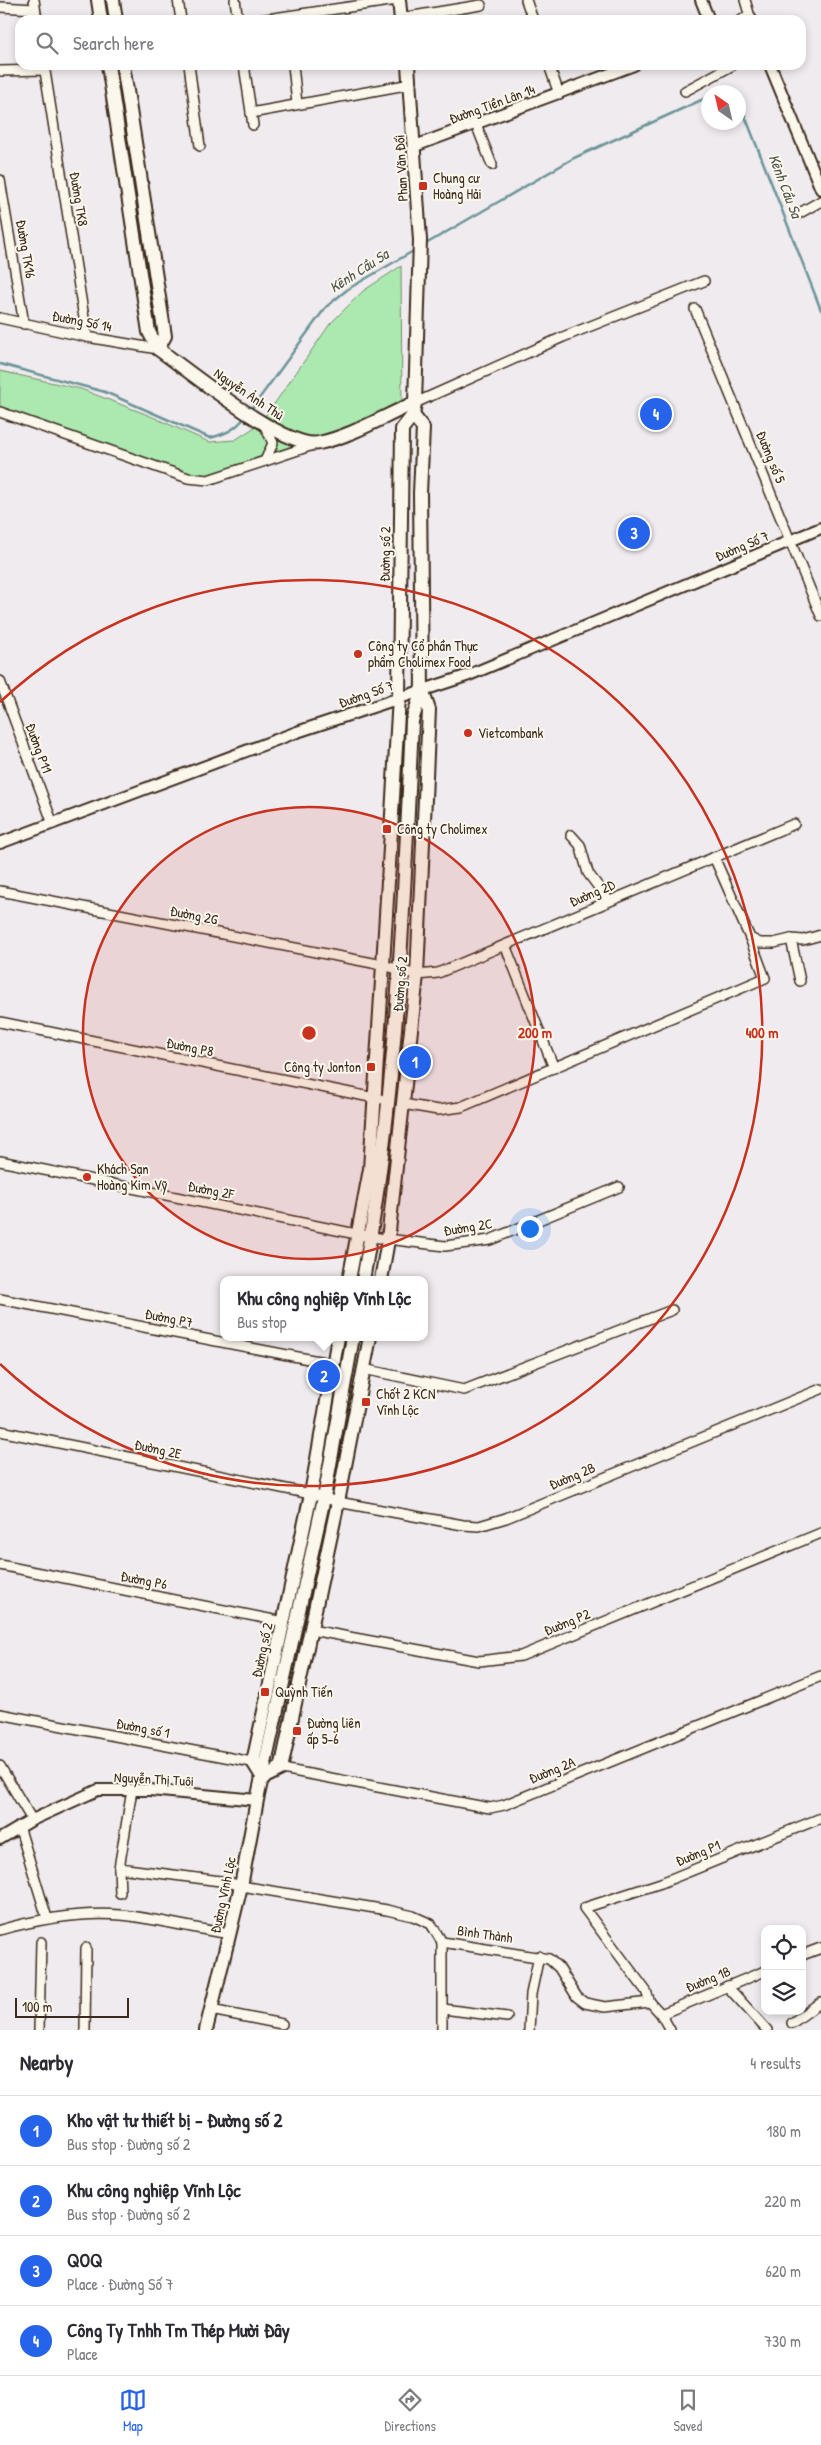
<!DOCTYPE html>
<html lang="en">
<head>
<meta charset="utf-8">
<style>
  :root { --surface:#fff; --page:#f7f7f7; --text:#2b2b33; --muted:#7c7c81; --line:#e1e1e2; --accent:#2563eb }
  body { margin:0; font-family:"Patrick Hand",sans-serif; background:var(--page); color:var(--text) }
  .controls { position:absolute; right:15px; bottom:15px; display:grid; overflow:hidden; border-radius:10px; box-shadow:0 2px 8px #0003 }
  .controls button { width:45px; height:45px; display:grid; place-items:center; padding:0; border:0; border-bottom:1px solid var(--line); background:var(--surface); color:var(--text); font:25px sans-serif }
  .compass { position:absolute; left:701px; top:85px; width:45px; height:45px; border-radius:50%; background:var(--surface); box-shadow:0 2px 8px #0003; rotate:326deg }
  .scale { position:absolute; left:15px; bottom:12px; width:114px; box-sizing:border-box; padding-left:5px; border:2px solid #3b2a1e; border-top:0; font-size:14px; line-height:18px; white-space:nowrap; color:#3b2a1e; -webkit-text-stroke:4px #fbf7ec; paint-order:stroke }
  .you { position:absolute; left:529px; top:1228px; width:18px; height:18px; margin:-12px; border:4px solid #fff; border-radius:50%; background:#1a73e8; box-shadow:0 0 0 8px #1a73e833 }
  .badge { display:grid; place-items:center; width:32px; height:32px; border-radius:50%; background:var(--accent); color:#fff; font-size:16px; font-weight:700 }
  .pin { position:absolute; translate:-50% -50%; border:2px solid #fff; box-shadow:0 1px 5px #0006 }
  .popup { position:absolute; left:220px; top:1276px; width:208px; height:65px; box-sizing:border-box; display:grid; place-content:center; border-radius:10px; background:var(--surface); filter:drop-shadow(0 1px 4px #0005); font-size:16px; white-space:nowrap; color:var(--muted) }
  .popup b { font-size:19px; color:var(--text) }
  .popup::after { content:''; position:absolute; left:50%; top:100%; margin-left:-10px; border:10px solid transparent; border-top-color:var(--surface) }
  .list { margin:0; padding:0; list-style:none }
  h2 { display:flex; justify-content:space-between; align-items:center; height:65px; margin:0; padding:0 20px; font-size:21px }
  h2 small { font-size:16px; font-weight:400; color:var(--muted) }
  .list li { display:grid; grid-template-columns:32px 1fr auto; gap:15px; align-items:center; box-sizing:border-box; height:70px; padding:0 20px; border-top:1px solid var(--line) }
  .list b { display:block; font-size:19px; white-space:nowrap }
  .list p { margin:0; font-size:16px; white-space:nowrap; color:var(--muted) }
  .list em { font-size:16px; font-style:normal; color:var(--muted) }
  .icon { flex:none; width:28px; height:28px; fill:none; stroke:currentColor; stroke-width:2; stroke-linecap:round; stroke-linejoin:round }
  .map { position:relative; flex:none; width:821px; height:2030px; overflow:hidden }
  .search { position:absolute; background:var(--surface); box-shadow:0 2px 8px #0003; left:15px; right:15px; top:15px; height:55px; display:flex; align-items:center; gap:12px; box-sizing:border-box; padding:0 18px; border-radius:15px; color:var(--muted); font-size:19px }
  .sheet { height:345px; background:var(--surface) }
  nav { display:flex; justify-content:space-around; align-items:center; box-sizing:border-box; height:70px; border-top:1px solid var(--line); background:var(--surface); font-size:14px; color:var(--muted) }
  nav a { display:grid; justify-items:center; gap:2px }
  nav .on { color:var(--accent) }
  .map>svg:first-child { display:block }
  .green { fill:#abe9b0; stroke:#738a67 }
  .lines { fill:none; stroke-linecap:round; stroke-linejoin:round }
  .stream { stroke:#6c9599; stroke-width:2.5 }
  .minor-casing { stroke:#3b2a1e; stroke-width:12 }
  .tertiary-casing { stroke:#3b2a1e; stroke-width:14 }
  .secondary-casing { stroke:#3b2a1e; stroke-width:16 }
  .minor { stroke:#fbf7ec; stroke-width:9 }
  .tertiary { stroke:#fbf7ec; stroke-width:10 }
  .secondary { stroke:#fbf7ec; stroke-width:12 }
  .ring { fill:none; stroke:#c8321e; stroke-width:2.5 }
  .poi-dot { fill:#c8321e; stroke:#fbf7ec; stroke-width:2 }
  .labels { text-anchor:middle; stroke-width:4; stroke-linejoin:round; paint-order:stroke }
  .street-label { font-size:14px; fill:#3b2a1e; stroke:#fbf7ec }
  .poi-label { font-size:14px; fill:#3b2a1e; stroke:#fbf7ec; text-anchor:start }
  .water-label { font-size:15px; font-style:italic; fill:#505651; stroke:#fbf7ec }
  .centre { fill:#c8321e; stroke:#fbf7ec; stroke-width:2.5 }
  .ring-label { font-size:15px; text-anchor:middle; font-weight:bold; fill:#c8321e; stroke:#fbf7ec; stroke-width:4; stroke-linejoin:round; paint-order:stroke }
</style>
</head>
<body>
<div class="map">
<svg width="821" height="2030" viewBox="0 0 821 2030">
  <rect width="100%" height="100%" fill="#f0ebef"/>
  <filter id="ink" filterUnits="userSpaceOnUse"><feTurbulence type="fractalNoise" baseFrequency=".02" numOctaves="2"/><feDisplacementMap in="SourceGraphic" scale="10" xChannelSelector="R" yChannelSelector="G"/><feConvolveMatrix kernelMatrix="1 2 1 2 8 2 1 2 1" color-interpolation-filters="sRGB"/></filter>
  <g filter="url(#ink)">
    <path class="green" d="M401,266L402,407L214,476L192,474L0,407V371L81,389L148,415L209,442L235,440L252,429L270,410L330,324L363,291Z"/>
    <g class="lines">
      <g class="stream">
        <path d="M719,92L731,90L733,92"/>
        <path d="M738,98L821,310"/>
        <path d="M424,245L574,158L708,97"/>
        <path d="M0,364L105,392L210,438C225,434 235,430 245,417"/>
        <path d="M250,411L326,307L348,289L415,250"/>
      </g>
      <defs>
        <g id="minor">
          <path d="M34,0L37,20"/>
          <path d="M178,0L181,20"/>
          <path d="M235,0L238,20"/>
          <path d="M526,0L533,20"/>
          <path d="M745,0L750,17"/>
          <path d="M0,7L35,9"/>
          <path d="M401,18L481,5"/>
          <path d="M260,20L397,0"/>
          <path d="M44,65L87,337"/>
          <path d="M189,65L200,146"/>
          <path d="M244,65L253,125"/>
          <path d="M293,65L297,104"/>
          <path d="M549,65L559,94"/>
          <path d="M0,71L45,70"/>
          <path d="M685,91L733,65"/>
          <path d="M251,113L411,84"/>
          <path d="M476,124L492,165"/>
          <path d="M0,180L24,324"/>
          <path d="M798,214L821,201"/>
          <path d="M695,309L821,616"/>
          <path d="M0,318L87,337L158,349"/>
          <path d="M415,403L563,337L704,281"/>
          <path d="M0,412L188,478L208,480L313,445"/>
          <path d="M264,424L273,443L265,461"/>
          <path d="M0,681L53,824"/>
          <path d="M571,835L580,845L588,873L609,901"/>
          <path d="M714,857L750,938L760,943H774L791,939L803,940L821,935"/>
          <path d="M0,891L383,965L417,975L438,973L794,824"/>
          <path d="M791,939L800,981"/>
          <path d="M505,945L554,1068"/>
          <path d="M0,1022L380,1099"/>
          <path d="M403,1104L438,1110L461,1107L765,978L750,938"/>
          <path d="M0,1161L371,1237L445,1246L490,1240L619,1187"/>
          <path d="M0,1299L334,1364"/>
          <path d="M363,1369L464,1390L672,1310"/>
          <path d="M0,1431L311,1494L338,1502L463,1525L479,1526L506,1518L821,1389"/>
          <path d="M0,1565L284,1622"/>
          <path d="M311,1630L479,1661L521,1656L821,1533"/>
          <path d="M0,1714L257,1763"/>
          <path d="M0,1766L32,1820"/>
          <path d="M277,1768L490,1808L504,1805L821,1676"/>
          <path d="M132,1790L119,1868L228,1882L241,1886L387,1910L413,1916L431,1924L442,1942L549,1959L559,1968L577,1997L585,2003L605,2007L650,2002L661,2014L670,2030"/>
          <path d="M19,1826L47,1918"/>
          <path d="M119,1868L120,1893"/>
          <path d="M0,1930C39,1919 80,1912 121,1915C154,1918 195,1929 230,1934"/>
          <path d="M442,1942V2030"/>
          <path d="M802,1955L821,1948"/>
          <path d="M727,1986L767,2030"/>
          <path d="M650,2002L646,1991L584,1908L661,1883L821,1818"/>
          <path d="M443,2009L507,2017"/>
          <path d="M211,2010L282,2024"/>
          <path d="M661,2014L765,1971"/>
          <path d="M792,2023L821,2002"/>
          <path d="M39,2030L41,1942"/>
          <path d="M85,2030L86,1948"/>
          <path d="M529,2030L531,1994L539,1956"/>
        </g>
        <g id="tertiary">
          <path d="M701,0L709,20"/>
          <path d="M742,20L750,17L751,20"/>
          <path d="M770,65L821,189"/>
          <path d="M415,146L634,65"/>
          <path d="M0,843L297,732L469,675L821,528"/>
          <path d="M0,1839L32,1820L98,1790H150L257,1800"/>
        </g>
        <g id="secondary">
          <path d="M98,0L101,20"/>
          <path d="M113,0L116,20"/>
          <path d="M399,0L401,20"/>
          <path d="M108,65L149,332L158,349C188,370 285,450 319,443C352,436 384,416 415,403"/>
          <path d="M123,65L165,336L158,349"/>
          <path d="M349,1280L370,1169L383,965L399,697L402,429L413,415L415,403L420,240L408,65"/>
          <path d="M363,1280C397,1095 404,907 412,721L422,690"/>
          <path d="M381,1280L388,1240L417,975L429,710L422,690L420,493L423,428L413,415"/>
          <path d="M263,1778L281,1769L338,1502L370,1337"/>
          <path d="M263,1778L253,1762L311,1494L338,1337"/>
          <path d="M206,2030L241,1886L257,1800L324,1498L353,1337"/>
        </g>
      </defs>
      <use href="#minor" class="minor-casing"/>
      <use href="#tertiary" class="tertiary-casing"/>
      <use href="#secondary" class="secondary-casing"/>
      <use href="#minor" class="minor"/>
      <use href="#tertiary" class="tertiary"/>
      <use href="#secondary" class="secondary"/>
    </g>
  </g>
  <circle cx="309" cy="1033" r="226" fill="#c8321e" fill-opacity=".12"/>
  <g class="ring">
    <circle cx="309" cy="1033" r="226"/>
    <path d="M0 702A453 453 0 1 1 0 1364"/>
  </g>
  <g class="poi-dot">
    <rect x="418" y="181" width="10" height="10" rx="2.5"/>
    <circle cx="358" cy="654" r="5"/>
    <circle cx="468" cy="733" r="5"/>
    <rect x="382" y="824" width="10" height="10" rx="2.5"/>
    <rect x="366" y="1062" width="10" height="10" rx="2.5"/>
    <circle cx="87" cy="1177" r="5"/>
    <rect x="361" y="1397" width="10" height="10" rx="2.5"/>
    <rect x="260" y="1687" width="10" height="10" rx="2.5"/>
    <rect x="292" y="1726" width="10" height="10" rx="2.5"/>
  </g>
  <g class="labels">
    <g class="street-label">
      <text transform="translate(492 104) rotate(-20)" y="5">Đường Tiền Lân 14</text>
      <text transform="translate(401 168) rotate(-93)" y="5">Phan Văn Đối</text>
      <text transform="translate(79 199) rotate(81)" y="5">Đường TK8</text>
      <text transform="translate(26 249) rotate(80)" y="5">Đường TK16</text>
      <text transform="translate(82 321) rotate(11)" y="5">Đường Số 14</text>
      <text transform="translate(249 394) rotate(34)" y="5">Nguyễn Ảnh Thủ</text>
      <text transform="translate(771 457) rotate(68)" y="5">Đường số 5</text>
      <text transform="translate(742 546) rotate(-23)" y="5">Đường Số 7</text>
      <text transform="translate(385 554) rotate(-89)" y="5">Đường số 2</text>
      <text transform="translate(366 694) rotate(-19)" y="5">Đường Số 7</text>
      <text transform="translate(39 748) rotate(70)" y="5">Đường P11</text>
      <text transform="translate(592 893) rotate(-23)" y="5">Đường 2D</text>
      <text transform="translate(194 915) rotate(11)" y="5">Đường 2G</text>
      <text transform="translate(400 984) rotate(-85)" y="5">Đường số 2</text>
      <text transform="translate(190 1047) rotate(11)" y="5">Đường P8</text>
      <text transform="translate(211 1190) rotate(11)" y="5">Đường 2F</text>
      <text transform="translate(468 1227) rotate(-9)" y="5">Đường 2C</text>
      <text transform="translate(169 1318) rotate(11)" y="5">Đường P7</text>
      <text transform="translate(158 1449) rotate(12)" y="5">Đường 2E</text>
      <text transform="translate(572 1476) rotate(-23)" y="5">Đường 2B</text>
      <text transform="translate(144 1580) rotate(11)" y="5">Đường P6</text>
      <text transform="translate(567 1622) rotate(-22)" y="5">Đường P2</text>
      <text transform="translate(262 1650) rotate(-78)" y="5">Đường số 2</text>
      <text transform="translate(143 1728) rotate(11)" y="5">Đường số 1</text>
      <text transform="translate(552 1770) rotate(-22)" y="5">Đường 2A</text>
      <text transform="translate(154 1779) rotate(3)" y="5">Nguyễn Thị Tuôi</text>
      <text transform="translate(698 1853) rotate(-22)" y="5">Đường P1</text>
      <text transform="translate(223 1895) rotate(-78)" y="5">Đường Vĩnh Lộc</text>
      <text transform="translate(485 1934) rotate(8)" y="5">Bình Thành</text>
      <text transform="translate(708 1979) rotate(-22)" y="5">Đường 1B</text>
    </g>
    <g class="poi-label">
      <text x="433" y="183">Chung cư<tspan x="433" dy="16">Hoàng Hải</tspan></text>
      <text x="368" y="651">Công ty Cổ phần Thực<tspan x="368" dy="16">phẩm Cholimex Food</tspan></text>
      <text x="478" y="738">Vietcombank</text>
      <text x="397" y="834">Công ty Cholimex</text>
      <text x="361" y="1072" text-anchor="end">Công ty Jonton</text>
      <text x="97" y="1174">Khách Sạn<tspan x="97" dy="16">Hoàng Kim Vỹ</tspan></text>
      <text x="376" y="1399">Chốt 2 KCN<tspan x="376" dy="16">Vĩnh Lộc</tspan></text>
      <text x="275" y="1697">Quỳnh Tiến</text>
      <text x="307" y="1728">Đường liên<tspan x="307" dy="16">ấp 5-6</tspan></text>
    </g>
    <g class="water-label">
      <text transform="translate(785 186) rotate(69)" y="5">Kênh Cầu Sa</text>
      <text transform="translate(359 271) rotate(-33)" y="5">Kênh Cầu Sa</text>
    </g>
  </g>
  <circle cx="309" cy="1033" r="8" class="centre"/>
  <g class="ring-label">
    <text x="535" y="1038">200 m</text>
    <text x="762" y="1038">400 m</text>
  </g>
</svg>
<div class="controls">
<button><svg class="icon" aria-label="locate" viewBox="0 0 24 24"><circle cx="12" cy="12" r="6"/><path d="M12 2v4M12 18v4M2 12h4M18 12h4"/></svg></button>
<button><svg class="icon" aria-label="layers" viewBox="0 0 24 24"><path d="M12 4l9 5-9 5-9-5zM3 14l9 5 9-5"/></svg></button>
</div>
<svg class="compass" viewBox="-18 -18 36 36"><path d="M0-13l5 13h-10z" fill="#e53935"/><path d="M0 13l5-13h-10z" fill="#7c7c81"/></svg>
<div class="scale">100 m</div>
<div class="you"></div>
<div class="pin badge" style="left:415px;top:1062px">1</div>
<div class="pin badge" style="left:324px;top:1376px">2</div>
<div class="popup"><b>Khu công nghiệp Vĩnh Lộc</b>Bus stop</div>
<div class="pin badge" style="left:634px;top:533px">3</div>
<div class="pin badge" style="left:656px;top:414px">4</div>
<div class="search"><svg class="icon" aria-label="search" viewBox="0 0 24 24"><circle cx="10" cy="10" r="6"/><path d="M15 15l6 6"/></svg>Search here</div>
</div>
<section class="sheet">
<h2>Nearby<small>4 results</small></h2>
<ul class="list">
<li><span class="badge">1</span><div><b>Kho vật tư thiết bị - Đường số 2</b><p>Bus stop · Đường số 2</p></div><em>180 m</em></li>
<li><span class="badge">2</span><div><b>Khu công nghiệp Vĩnh Lộc</b><p>Bus stop · Đường số 2</p></div><em>220 m</em></li>
<li><span class="badge">3</span><div><b>QOQ</b><p>Place · Đường Số 7</p></div><em>620 m</em></li>
<li><span class="badge">4</span><div><b>Công Ty Tnhh Tm Thép Mười Đây</b><p>Place</p></div><em>730 m</em></li>
</ul>
</section>
<nav>
<a class="on"><svg class="icon" aria-label="map" viewBox="0 0 24 24"><path d="M3 6l6-2 6 2 6-2v14l-6 2-6-2-6 2zM9 4v14M15 6v14"/></svg>Map</a>
<a><svg class="icon" aria-label="directions" viewBox="0 0 24 24"><path d="M12 3l9 9-9 9-9-9zM9 14v-3h6M13 9l2 2-2 2"/></svg>Directions</a>
<a><svg class="icon" aria-label="saved" viewBox="0 0 24 24"><path d="M7 4h10v16l-5-4-5 4z"/></svg>Saved</a>
</nav>
</body>
</html>
